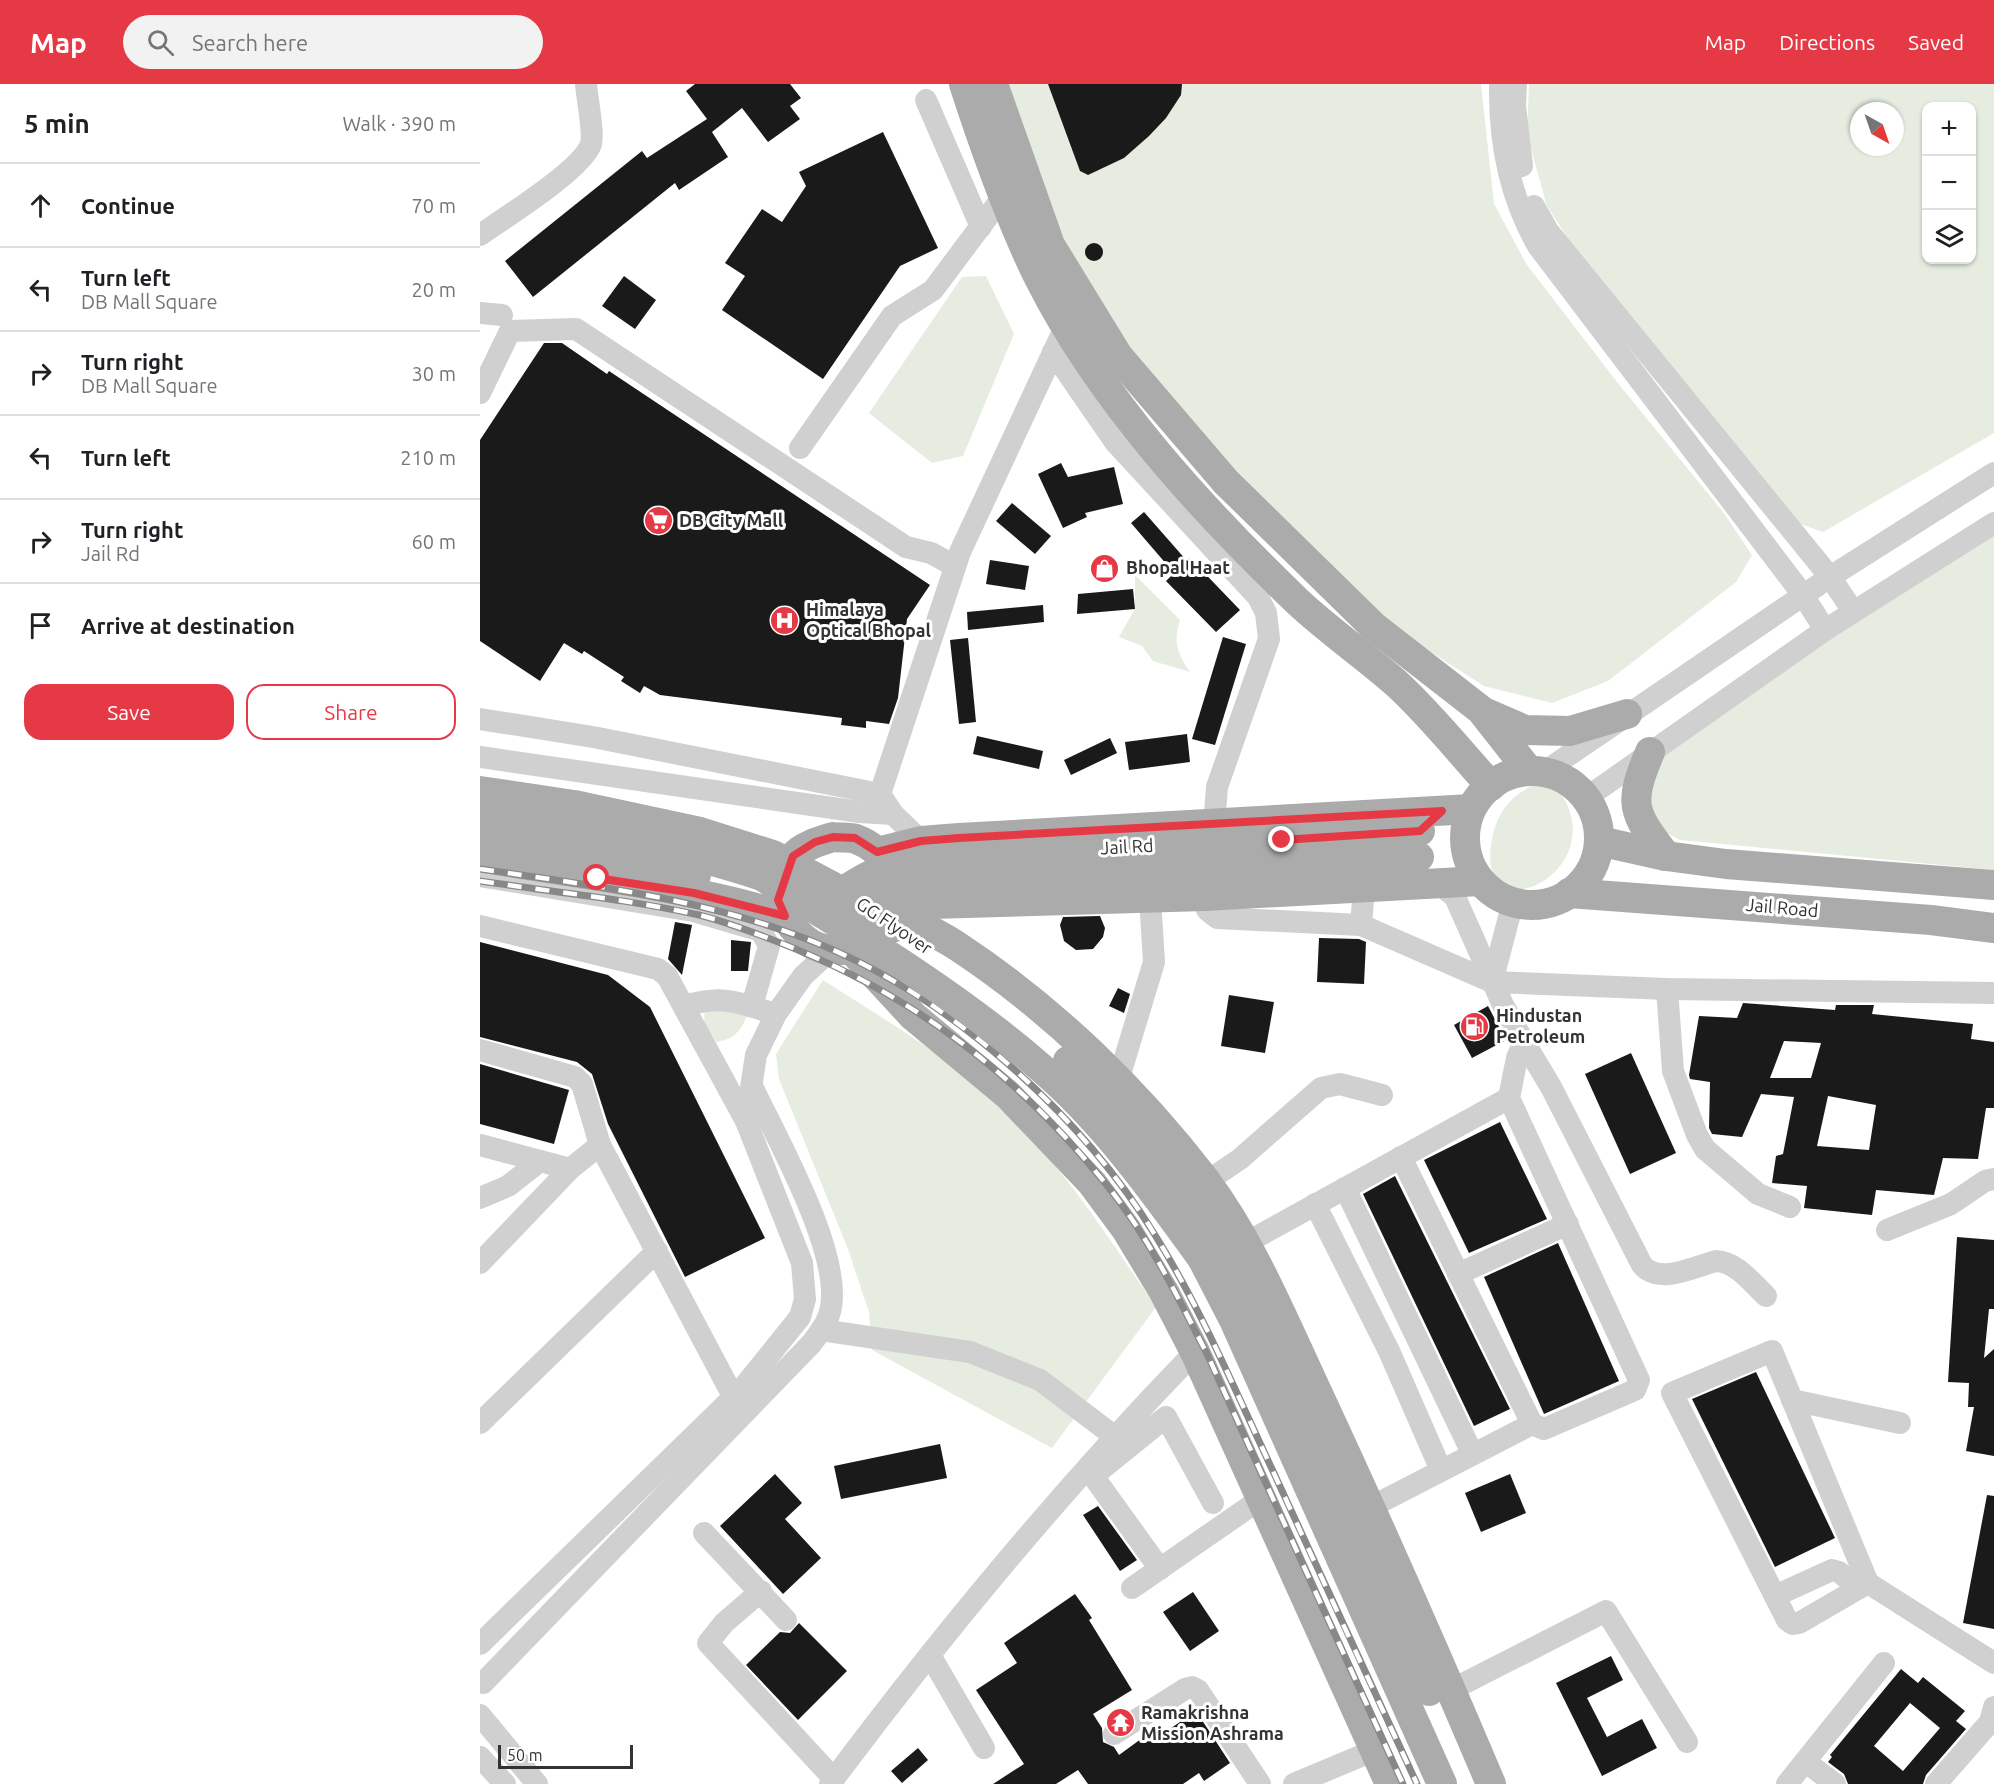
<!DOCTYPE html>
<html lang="en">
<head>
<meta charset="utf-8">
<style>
  :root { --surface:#fff; --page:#f2f2f2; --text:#202124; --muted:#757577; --line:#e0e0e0; --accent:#e63946 }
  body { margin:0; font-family:Ubuntu,sans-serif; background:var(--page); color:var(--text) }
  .controls { position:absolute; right:18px; top:18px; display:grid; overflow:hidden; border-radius:12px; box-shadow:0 2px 4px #0004 }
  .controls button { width:54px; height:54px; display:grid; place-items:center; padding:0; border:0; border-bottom:2px solid var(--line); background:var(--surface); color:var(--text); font:30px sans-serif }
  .compass { position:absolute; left:1370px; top:18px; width:54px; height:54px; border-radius:50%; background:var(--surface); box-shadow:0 2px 4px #0004; rotate:140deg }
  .scale { position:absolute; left:18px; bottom:15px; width:135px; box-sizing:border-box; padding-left:6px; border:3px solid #333; border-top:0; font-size:16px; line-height:21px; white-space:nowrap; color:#333; -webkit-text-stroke:4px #fff; paint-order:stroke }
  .stop { position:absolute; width:18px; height:18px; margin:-14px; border:4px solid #e63946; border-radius:50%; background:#fff }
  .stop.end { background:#e63946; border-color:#fff; box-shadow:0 2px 6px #0008 }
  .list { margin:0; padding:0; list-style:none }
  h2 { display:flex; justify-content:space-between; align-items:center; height:78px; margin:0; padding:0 24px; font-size:26px }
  h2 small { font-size:20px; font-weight:400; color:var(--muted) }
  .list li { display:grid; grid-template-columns:39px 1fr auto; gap:18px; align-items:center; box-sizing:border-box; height:84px; padding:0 24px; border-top:2px solid var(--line) }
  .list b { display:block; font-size:22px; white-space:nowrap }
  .list p { margin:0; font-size:20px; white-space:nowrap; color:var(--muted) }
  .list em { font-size:20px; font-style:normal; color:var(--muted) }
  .actions { display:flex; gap:12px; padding:18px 24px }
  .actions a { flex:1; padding:14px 0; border:2px solid var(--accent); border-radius:18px; text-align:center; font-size:21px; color:var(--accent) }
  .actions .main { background:var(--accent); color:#fff }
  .icon { flex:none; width:33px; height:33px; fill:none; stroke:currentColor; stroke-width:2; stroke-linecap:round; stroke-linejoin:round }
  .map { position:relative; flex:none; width:1514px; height:1700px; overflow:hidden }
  header { display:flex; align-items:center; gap:36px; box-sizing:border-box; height:84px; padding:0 30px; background:var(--accent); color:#fff }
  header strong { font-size:28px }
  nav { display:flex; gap:33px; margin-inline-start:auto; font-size:21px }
  .search { width:420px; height:54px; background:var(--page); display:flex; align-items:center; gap:15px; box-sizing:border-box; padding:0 21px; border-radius:33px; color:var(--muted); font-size:22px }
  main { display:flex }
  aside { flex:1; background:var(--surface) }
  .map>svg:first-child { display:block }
  .green { fill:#e6ecdf; fill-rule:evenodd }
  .building { fill:#1a1a1a; fill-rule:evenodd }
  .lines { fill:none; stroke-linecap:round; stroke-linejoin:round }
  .minor { stroke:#d0d0d0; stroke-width:22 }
  .major { stroke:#ababab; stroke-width:30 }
  .rail-casing { stroke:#888; stroke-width:7 }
  .rail { stroke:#fff; stroke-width:4.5; stroke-dasharray:14; stroke-linecap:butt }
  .major-bridge { stroke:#ababab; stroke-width:30 }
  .route { stroke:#e63946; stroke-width:8 }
  .labels { text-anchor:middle; stroke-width:6; stroke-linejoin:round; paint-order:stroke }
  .poi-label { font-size:18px; font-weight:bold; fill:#333; stroke:#fff; text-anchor:start }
  .street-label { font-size:18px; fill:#333; stroke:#fff }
</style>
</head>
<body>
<header>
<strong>Map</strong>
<div class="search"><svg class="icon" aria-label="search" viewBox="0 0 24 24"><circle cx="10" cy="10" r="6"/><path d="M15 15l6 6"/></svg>Search here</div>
<nav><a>Map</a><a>Directions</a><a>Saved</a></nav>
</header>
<main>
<aside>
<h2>5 min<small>Walk · 390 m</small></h2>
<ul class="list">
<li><svg class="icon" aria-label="ahead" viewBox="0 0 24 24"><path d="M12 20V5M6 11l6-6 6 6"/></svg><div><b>Continue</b></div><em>70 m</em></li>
<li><svg class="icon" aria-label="left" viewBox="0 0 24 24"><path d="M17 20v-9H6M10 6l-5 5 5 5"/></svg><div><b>Turn left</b><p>DB Mall Square</p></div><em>20 m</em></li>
<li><svg class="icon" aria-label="right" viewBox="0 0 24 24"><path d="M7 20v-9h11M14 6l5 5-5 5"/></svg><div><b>Turn right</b><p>DB Mall Square</p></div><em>30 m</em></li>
<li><svg class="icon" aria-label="left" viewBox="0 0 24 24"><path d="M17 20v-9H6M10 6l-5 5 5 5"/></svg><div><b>Turn left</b></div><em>210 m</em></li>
<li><svg class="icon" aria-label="right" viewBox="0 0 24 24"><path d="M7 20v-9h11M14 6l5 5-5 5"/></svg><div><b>Turn right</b><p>Jail Rd</p></div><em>60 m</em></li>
<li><svg class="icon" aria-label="arrive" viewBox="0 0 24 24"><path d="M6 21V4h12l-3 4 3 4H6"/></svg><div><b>Arrive at destination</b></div></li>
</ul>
<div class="actions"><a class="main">Save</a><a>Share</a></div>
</aside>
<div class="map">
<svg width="1514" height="1700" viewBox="0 0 1514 1700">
  <rect width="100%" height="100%" fill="#fff"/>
  <g class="green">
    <path d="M524,0H1001L1014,120L1047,181L1137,298L1243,428L1272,471L1256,498L1128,597L1072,619L1004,602L912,543L769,408L662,285L584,166Z"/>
    <path d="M1049,0H1514V349L1343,448L1301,433L1115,196L1067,122L1047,51ZM1446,22H1492V176H1446ZM1379,27H1415V63H1379Z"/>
    <path d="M506,192L534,250L483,372L452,379L389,329L482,193Z"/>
    <path d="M1514,445V786L1200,756L1159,733L1141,718L1143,701L1155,684Z"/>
    <path d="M655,491L700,536C693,558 697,569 710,588L673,577L662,562L639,553L655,525Z"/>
    <path d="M1057,700L1077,704C1141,788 988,859 1013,750C1019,725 1034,709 1057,700Z"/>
    <path d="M343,896C405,936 471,974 524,1025C584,1083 629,1155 676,1223L572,1364L392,1266L389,1228L368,1165L299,995L296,970Z"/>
    <path d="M273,913C266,935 262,955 236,958L224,940L225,920Z"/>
  </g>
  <g class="building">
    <path d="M215,0H310L321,14L310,22L320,35L288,58L262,24L232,48L248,73L199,106L195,99L53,213L25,177L162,67L167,74L227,35L206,7Z"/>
    <path d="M568,0H702L701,11L686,34L669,52L644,74L608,91L600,87Z"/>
    <path d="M403,48L458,164L420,182L343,295L242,226L265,192L245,179L282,125L302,138L326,102L319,88Z"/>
    <circle cx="614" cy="168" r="9"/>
    <path d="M144,192L176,216L155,245L122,222Z"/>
    <path d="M64,259H82L127,290L129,287L450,501L427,535L418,614L409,640L386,637V644L361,641L362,634L180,611L164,602L160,609L141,597L144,593L104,567L102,570L84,559L60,597L0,557V356Z"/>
    <path d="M581,379L588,393L634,383L643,420L605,429L607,433L583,444L558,390Z"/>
    <path d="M532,419L571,452L555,470L516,437Z"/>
    <path d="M664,428L707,477L710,474L760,526L736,548L686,497L694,489L651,439Z"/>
    <path d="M510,476L549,482L545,506L506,500Z"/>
    <path d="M653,505L655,525L597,530L598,510Z"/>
    <path d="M563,521L564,538L488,546L487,528Z"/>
    <path d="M743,553L766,560L735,661L712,655Z"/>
    <path d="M488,554L496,638L479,640L470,556Z"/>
    <path d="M707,650L710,678L649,686L645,658Z"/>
    <path d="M497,652L563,667L559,685L493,670Z"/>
    <path d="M630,654L637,669L591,691L584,676Z"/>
    <path d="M620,832L625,844L623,853L613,865L596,866L584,857L580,841L583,833Z"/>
    <path d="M195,838L212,841L202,891L188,875Z"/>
    <path d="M839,854L879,855L886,858L884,900L837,898Z"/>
    <path d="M251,856L271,858L268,887H251Z"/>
    <path d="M0,858L128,891L170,923L285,1154L205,1193L128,1040L112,990L97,978L0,953Z"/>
    <path d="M638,904L650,910L644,929L629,922Z"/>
    <path d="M749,911L794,918L785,969L741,962Z"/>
    <path d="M1263,919L1355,926L1356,921H1394L1392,930L1493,940L1491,955L1514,958V1024H1506L1498,1075L1463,1074L1454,1111L1396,1106L1392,1131L1324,1124L1327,1102L1292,1099L1296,1072L1303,1070L1314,1013L1281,1010L1262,1053L1232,1050L1229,1044L1230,998L1210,995L1209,991L1219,932L1257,934ZM1304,957L1341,959L1331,994H1290ZM1348,1012L1396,1021L1389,1066L1337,1062Z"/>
    <path d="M1008,922L1026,956L992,974L974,941Z"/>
    <path d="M1151,969L1196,1069L1150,1090L1105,990Z"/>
    <path d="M0,980L89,1006L74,1060L0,1040Z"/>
    <path d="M1020,1038L1067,1135L989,1169L944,1076Z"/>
    <path d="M915,1092L1030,1325L994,1342L883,1110Z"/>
    <path d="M1477,1153L1514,1156V1225H1509L1504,1274L1514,1265V1372L1486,1367L1494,1323H1488L1489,1299L1468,1298Z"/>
    <path d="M1078,1159L1139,1297L1064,1330L1004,1193Z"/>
    <path d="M1276,1288L1355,1454L1295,1483L1212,1315Z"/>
    <path d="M460,1360L467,1394L361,1415L354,1382Z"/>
    <path d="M295,1390L322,1419L305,1435L341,1474L303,1510L240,1442Z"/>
    <path d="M1030,1390L1046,1429L1001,1448L985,1409Z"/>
    <path d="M1507,1411L1514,1412V1545L1483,1539Z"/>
    <path d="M618,1422L657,1476L640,1487L603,1431Z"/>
    <path d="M713,1508L739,1547L710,1567L683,1528Z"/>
    <path d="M595,1510L612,1534L609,1536L652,1606L613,1630L622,1644L623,1658L634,1663L639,1671L676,1644L681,1651L716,1627L750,1679L724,1697L719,1689L703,1700H608L598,1686L576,1700H513L544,1680L496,1606L537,1579L524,1559Z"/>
    <path d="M319,1539L367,1587L318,1636L266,1581L300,1548L310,1549Z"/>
    <path d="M1131,1572L1143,1596L1107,1614L1127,1653L1162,1635L1177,1664L1122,1692L1076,1599Z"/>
    <path d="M1421,1585L1438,1599L1443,1593L1485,1627L1476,1637L1486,1645L1446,1691L1443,1700H1368L1364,1690L1348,1678L1352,1673L1350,1671ZM1430,1619L1460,1644L1423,1687L1394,1662Z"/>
    <path d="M438,1664L448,1676L422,1699L411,1687Z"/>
  </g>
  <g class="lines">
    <g class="minor">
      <path d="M1020,0C1019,58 1029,112 1058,162L1323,511L1345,546"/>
      <path d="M1036,0L1035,22L1042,82"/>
      <path d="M446,16L501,143"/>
      <path d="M1054,122L1068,147L1350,493L1373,527"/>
      <path d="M0,151C24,134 102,86 111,60C114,48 107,14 106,0"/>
      <path d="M0,229L22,231"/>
      <path d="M573,268L635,358L778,513L786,529L789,555L737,703L734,741"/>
      <path d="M0,309L30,247L96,245L426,463L451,469L475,482"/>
      <path d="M320,364L412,232L453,206L524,111"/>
      <path d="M0,635L113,653L400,710"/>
      <path d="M0,673L380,728L413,730"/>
      <path d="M1064,688L1350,493L1514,389"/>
      <path d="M1106,714L1345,546L1514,439"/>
      <path d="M441,757L413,730L400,710L480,468L586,241"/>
      <path d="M0,792L213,827L281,847L289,862L272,922"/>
      <path d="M725,812L727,826L737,834L881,841L1012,898L1187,905L1514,909"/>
      <path d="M881,841L884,804"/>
      <path d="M0,842L178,885L187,892L266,1037"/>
      <path d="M1012,898L1033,818"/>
      <path d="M1187,905L1193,987L1217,1051L1225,1065L1278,1110L1310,1123"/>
      <path d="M204,922C239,912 252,916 286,927"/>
      <path d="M1044,958L1071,1003L1162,1181C1179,1201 1214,1183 1236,1177C1257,1178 1272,1199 1286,1212"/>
      <path d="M0,966L95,993L102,1000L120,1061"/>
      <path d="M638,997L674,878L670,814"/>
      <path d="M0,1061L90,1085"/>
      <path d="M921,1073L1052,1340L1064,1345L1155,1306L1159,1296L1029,1014L1037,974L1044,958L1023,921L975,813L958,799"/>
      <path d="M726,1098L760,1075L841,1004L860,1000L902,1011"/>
      <path d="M865,1104L992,1369"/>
      <path d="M0,1114L28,1102L60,1077"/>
      <path d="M835,1120L909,1267L961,1386"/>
      <path d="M1407,1146L1471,1120L1505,1097L1514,1095"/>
      <path d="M764,1160L1029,1014"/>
      <path d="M0,1179L90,1085L120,1061L253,1312"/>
      <path d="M978,1190L1088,1140"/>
      <path d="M341,1246L490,1268L560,1296L634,1352"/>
      <path d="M1312,1316L1420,1339"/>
      <path d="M0,1339L177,1167"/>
      <path d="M891,1423L1052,1340"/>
      <path d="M224,1449L306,1536"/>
      <path d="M680,1485L613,1392L686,1333L733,1419"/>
      <path d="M1388,1499L1292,1267L1192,1309L1307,1536L1313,1540L1319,1539L1388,1499L1514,1579"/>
      <path d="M652,1504L782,1414"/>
      <path d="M281,1507L244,1539L228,1559L354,1695"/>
      <path d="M1295,1512L1352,1486L1359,1488L1379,1504"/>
      <path d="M0,1560L262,1305L320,1233L325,1215L322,1179L266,1037L276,971L296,930L323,892L350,867"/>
      <path d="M450,1571L504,1664"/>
      <path d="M3,1599L332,1259C340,1248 349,1237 351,1223C361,1167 297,1055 272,1002"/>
      <path d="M971,1606L1126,1527L1207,1658"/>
      <path d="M0,1631L57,1700"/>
      <path d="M634,1650L705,1605L712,1603L718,1606L780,1700"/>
      <path d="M0,1673L25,1700"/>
      <path d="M1326,1678L1355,1700"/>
      <path d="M350,1700C463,1549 584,1403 715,1268"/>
      <path d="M814,1700L895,1666"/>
      <path d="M1307,1700L1404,1579"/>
      <path d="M1456,1700L1510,1638L1514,1623"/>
    </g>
    <g class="major">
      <path d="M484,0C505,65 529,133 559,194C620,315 721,425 818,518C849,547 884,571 916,599C950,630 980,668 1011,702"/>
      <path d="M513,0L570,161L638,272L746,398L893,542L1001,626L1049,687"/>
      <path d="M1006,629L1045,646L1090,647L1147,630"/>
      <path d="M1170,668C1148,720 1152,728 1186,772"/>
      <circle cx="1052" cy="754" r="67"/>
      <path d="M0,730C95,745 191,762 282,792"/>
      <path d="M0,752L216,791"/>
      <path d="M353,753C360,754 370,753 376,755C434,777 429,862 364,866C344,868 329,862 316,847C297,827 294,795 313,773C322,762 340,757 353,753Z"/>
      <path d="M1119,757L1186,772L1246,780L1514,801"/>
      <path d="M397,768L441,757L479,754L991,725"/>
      <path d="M0,773C102,791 206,802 305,832"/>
      <path d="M1089,809L1451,836L1514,844"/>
      <path d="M417,821L725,812L1000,797"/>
      <path d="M415,828C435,839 457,849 477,862C571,924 656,1006 725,1096C773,1160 805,1240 839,1312C899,1441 956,1570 1011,1700"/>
      <path d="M372,866L433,932L528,1011L612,1099L646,1145L684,1208L715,1268L910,1700"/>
      <path d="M588,977L654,1047L703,1108L746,1173L793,1265L949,1607"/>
      <path d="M722,1174L755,1238L962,1700"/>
    </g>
    <defs>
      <g id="rail">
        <path d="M0,785C117,802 234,816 344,862C473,916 602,1032 675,1151C721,1225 755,1306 792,1385C840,1490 888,1595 937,1700"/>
        <path d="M0,797C73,808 147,815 219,831C244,837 269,847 293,856C432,909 537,989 630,1105C670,1156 699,1215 728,1272L923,1700"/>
      </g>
    </defs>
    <use href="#rail" class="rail-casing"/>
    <use href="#rail" class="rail"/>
    <g class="major-bridge">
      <path d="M0,707L94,721L220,748L293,771L361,807L415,843"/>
      <path d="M282,792C377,851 475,909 560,983C623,1036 674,1108 722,1174"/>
      <path d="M340,828C370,798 393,788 433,775L940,747"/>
      <path d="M362,842C386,820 402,808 433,798L939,773"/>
    </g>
  </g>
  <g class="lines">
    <path class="route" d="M117,794L214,809L305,832L298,816L313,772L335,758L353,753L375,754L397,768L441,757L479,754L962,727L940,747L802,756"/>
  </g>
  <defs>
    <symbol id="supermarket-disc" viewBox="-11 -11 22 22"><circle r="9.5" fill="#e63946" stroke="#fff"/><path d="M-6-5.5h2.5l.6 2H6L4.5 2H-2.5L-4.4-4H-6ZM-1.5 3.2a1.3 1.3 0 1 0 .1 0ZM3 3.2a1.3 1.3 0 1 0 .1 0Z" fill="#fff"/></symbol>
    <symbol id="shop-disc" viewBox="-11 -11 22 22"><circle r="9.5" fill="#e63946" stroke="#fff"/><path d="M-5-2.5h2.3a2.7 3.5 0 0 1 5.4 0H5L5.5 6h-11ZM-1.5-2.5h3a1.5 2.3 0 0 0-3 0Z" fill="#fff"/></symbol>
    <symbol id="hospital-disc" viewBox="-11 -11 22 22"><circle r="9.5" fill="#e63946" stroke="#fff"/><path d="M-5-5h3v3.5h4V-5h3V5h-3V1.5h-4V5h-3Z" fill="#fff"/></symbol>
    <symbol id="fuel-disc" viewBox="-11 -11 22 22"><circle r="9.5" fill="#e63946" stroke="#fff"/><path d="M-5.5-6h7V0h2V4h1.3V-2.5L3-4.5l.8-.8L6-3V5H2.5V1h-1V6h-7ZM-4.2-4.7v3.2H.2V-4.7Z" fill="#fff"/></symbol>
    <symbol id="temple-disc" viewBox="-11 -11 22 22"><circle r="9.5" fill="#e63946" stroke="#fff"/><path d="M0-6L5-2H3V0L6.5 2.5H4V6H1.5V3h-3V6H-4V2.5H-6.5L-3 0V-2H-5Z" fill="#fff"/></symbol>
  </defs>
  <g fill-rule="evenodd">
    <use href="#supermarket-disc" x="162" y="420" width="33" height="33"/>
    <use href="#shop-disc" x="608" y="468" width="33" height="33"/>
    <use href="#hospital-disc" x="288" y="520" width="33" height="33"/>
    <use href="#fuel-disc" x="978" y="926" width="33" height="33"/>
    <use href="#temple-disc" x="624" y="1622" width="33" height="33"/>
  </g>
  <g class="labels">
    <g class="poi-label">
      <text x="199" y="443">DB City Mall</text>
      <text x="646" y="490">Bhopal Haat</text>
      <text x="326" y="532">Himalaya<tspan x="326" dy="21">Optical Bhopal</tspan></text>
      <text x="1016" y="938">Hindustan<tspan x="1016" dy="21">Petroleum</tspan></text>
      <text x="661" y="1635">Ramakrishna<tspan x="661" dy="21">Mission Ashrama</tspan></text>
    </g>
    <g class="street-label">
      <text transform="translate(647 763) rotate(-3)" y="6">Jail Rd</text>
      <text transform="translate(1302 824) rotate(5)" y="6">Jail Road</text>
      <text transform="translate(414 842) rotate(34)" y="6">GG Flyover</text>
    </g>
  </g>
</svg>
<div class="controls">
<button>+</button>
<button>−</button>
<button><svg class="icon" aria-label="layers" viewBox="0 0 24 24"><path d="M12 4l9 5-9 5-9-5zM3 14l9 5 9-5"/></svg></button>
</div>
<svg class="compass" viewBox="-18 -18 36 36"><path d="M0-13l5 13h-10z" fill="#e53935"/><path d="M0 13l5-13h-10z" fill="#757577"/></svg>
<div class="scale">50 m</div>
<div class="stop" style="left:117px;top:794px"></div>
<div class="stop end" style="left:802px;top:756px"></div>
</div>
</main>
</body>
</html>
